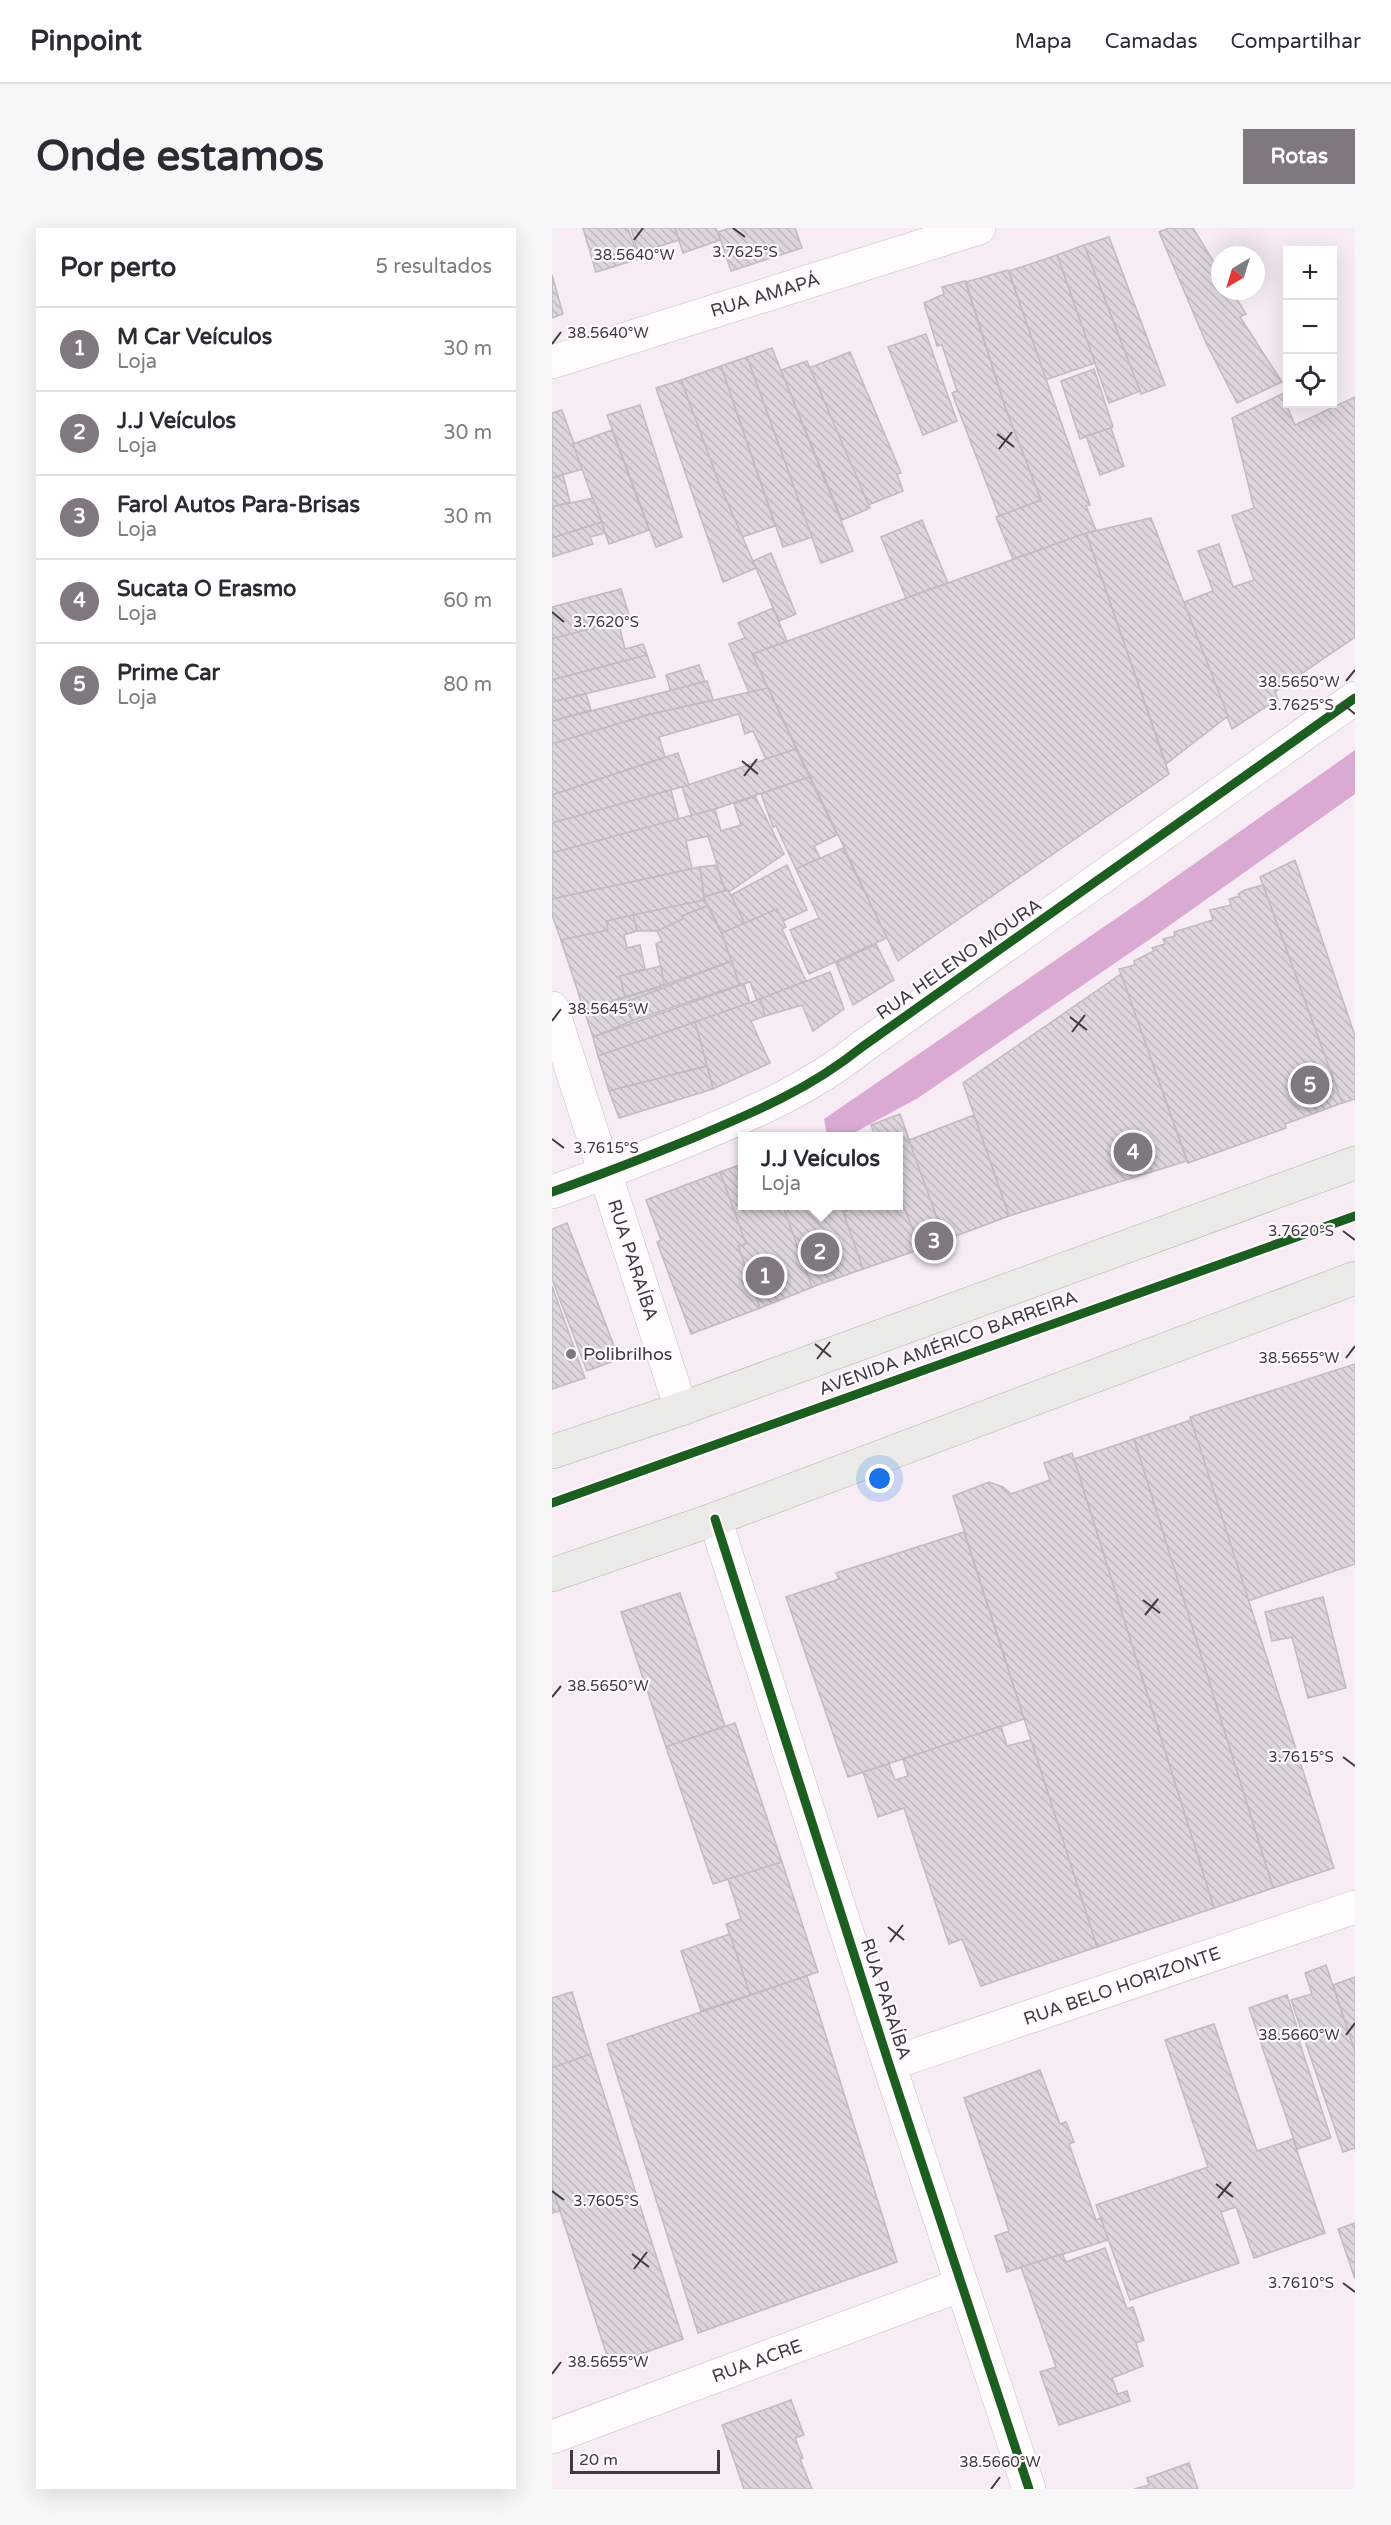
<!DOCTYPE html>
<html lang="pt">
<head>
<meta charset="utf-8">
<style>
  :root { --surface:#fff; --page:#f7f7f7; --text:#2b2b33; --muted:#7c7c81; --line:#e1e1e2; --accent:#81777f }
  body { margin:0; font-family:"Varela Round",sans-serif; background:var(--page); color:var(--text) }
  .controls { position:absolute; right:18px; top:18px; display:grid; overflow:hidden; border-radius:0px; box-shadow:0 6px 24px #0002 }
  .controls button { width:54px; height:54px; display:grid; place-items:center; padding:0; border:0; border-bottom:2px solid var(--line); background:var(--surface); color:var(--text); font:30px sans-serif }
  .compass { position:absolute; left:659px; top:18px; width:54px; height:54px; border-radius:50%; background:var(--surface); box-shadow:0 6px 24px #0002; rotate:218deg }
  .scale { position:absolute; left:18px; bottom:15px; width:150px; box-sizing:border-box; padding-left:6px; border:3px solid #413940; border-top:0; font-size:16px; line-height:21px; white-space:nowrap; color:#413940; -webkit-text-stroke:4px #fefafd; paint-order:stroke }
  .you { position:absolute; left:328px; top:1251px; width:21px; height:21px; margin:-15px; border:4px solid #fff; border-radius:50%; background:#1a73e8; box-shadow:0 0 0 9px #1a73e833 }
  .badge { display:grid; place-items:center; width:39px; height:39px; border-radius:50%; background:var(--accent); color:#fff; font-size:20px; font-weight:700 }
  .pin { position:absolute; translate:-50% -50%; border:3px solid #fff; box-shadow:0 2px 6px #0006 }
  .popup { position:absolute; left:186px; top:904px; width:165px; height:78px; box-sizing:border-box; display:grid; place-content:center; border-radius:0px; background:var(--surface); filter:drop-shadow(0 2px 4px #0005); font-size:20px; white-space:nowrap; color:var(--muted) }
  .popup b { font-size:22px; color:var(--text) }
  .popup::after { content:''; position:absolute; left:50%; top:100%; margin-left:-12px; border:12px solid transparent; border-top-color:var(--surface) }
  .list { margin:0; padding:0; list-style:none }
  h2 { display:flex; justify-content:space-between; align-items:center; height:78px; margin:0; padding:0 24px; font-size:26px }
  h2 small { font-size:20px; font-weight:400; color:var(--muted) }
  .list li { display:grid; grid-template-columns:39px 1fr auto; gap:18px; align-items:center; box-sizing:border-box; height:84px; padding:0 24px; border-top:2px solid var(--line) }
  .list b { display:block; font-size:22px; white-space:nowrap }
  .list p { margin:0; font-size:20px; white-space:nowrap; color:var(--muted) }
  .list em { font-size:20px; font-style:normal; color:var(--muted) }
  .icon { flex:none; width:33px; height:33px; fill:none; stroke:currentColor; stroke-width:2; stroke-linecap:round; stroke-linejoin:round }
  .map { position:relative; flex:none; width:803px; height:2261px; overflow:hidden; border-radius:0px }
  header { display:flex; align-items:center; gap:36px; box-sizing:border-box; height:84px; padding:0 30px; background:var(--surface); border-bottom:2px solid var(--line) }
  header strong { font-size:28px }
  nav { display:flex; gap:33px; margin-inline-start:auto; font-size:21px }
  .intro { display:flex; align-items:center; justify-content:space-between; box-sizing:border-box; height:144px; padding:0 36px }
  h1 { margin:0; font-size:42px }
  .button { padding:15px 27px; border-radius:0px; background:var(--accent); color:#fff; font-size:21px; font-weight:700 }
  main { display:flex; gap:36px; padding:0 36px }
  aside { flex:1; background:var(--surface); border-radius:0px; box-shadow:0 6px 24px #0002 }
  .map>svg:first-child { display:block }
  .water { fill:#dbaad2 }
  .building { fill:url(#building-back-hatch); stroke:#c3bac0; stroke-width:1.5 }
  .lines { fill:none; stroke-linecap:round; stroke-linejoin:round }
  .street-casing { stroke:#c7bec5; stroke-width:34 }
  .primary-casing { stroke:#b3b2ab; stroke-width:34 }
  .street { stroke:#fefcfd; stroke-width:33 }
  .primary { stroke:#eaebe6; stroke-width:33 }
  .cycleway-casing { stroke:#fefafd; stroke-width:13 }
  .cycleway { stroke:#1b5e20; stroke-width:9 }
  .ticks { fill:none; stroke:#413940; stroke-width:2 }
  .poi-dot { fill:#81777f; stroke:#fefafd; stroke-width:2 }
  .labels { text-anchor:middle; stroke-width:4.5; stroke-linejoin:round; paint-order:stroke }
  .street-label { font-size:18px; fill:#413940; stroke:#fefafd }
  .poi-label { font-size:18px; fill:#413940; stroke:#fefafd; text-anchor:start }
  .ticks-label { font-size:15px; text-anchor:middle; fill:#413940; stroke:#fefafd; stroke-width:4.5; stroke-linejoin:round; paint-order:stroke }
</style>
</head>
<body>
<header>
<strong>Pinpoint</strong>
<nav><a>Mapa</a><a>Camadas</a><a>Compartilhar</a></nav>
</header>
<div class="intro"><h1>Onde estamos</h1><a class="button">Rotas</a></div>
<main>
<aside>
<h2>Por perto<small>5 resultados</small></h2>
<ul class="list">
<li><span class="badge">1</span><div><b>M Car Veículos</b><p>Loja</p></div><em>30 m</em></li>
<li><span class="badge">2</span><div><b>J.J Veículos</b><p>Loja</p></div><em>30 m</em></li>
<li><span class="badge">3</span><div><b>Farol Autos Para-Brisas</b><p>Loja</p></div><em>30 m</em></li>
<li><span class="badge">4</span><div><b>Sucata O Erasmo</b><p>Loja</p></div><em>60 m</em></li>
<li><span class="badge">5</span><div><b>Prime Car</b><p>Loja</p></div><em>80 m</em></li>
</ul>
</aside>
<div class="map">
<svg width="803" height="2261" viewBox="0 0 803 2261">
  <defs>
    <pattern id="building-back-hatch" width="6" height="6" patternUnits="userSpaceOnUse" patternTransform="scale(1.5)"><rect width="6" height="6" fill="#dfd5dc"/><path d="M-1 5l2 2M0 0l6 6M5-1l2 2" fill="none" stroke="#c1b8be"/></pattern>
  </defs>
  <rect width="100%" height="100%" fill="#f7ebf4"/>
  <path class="water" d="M803,522V566L604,707L366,870L296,908H275L272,891L591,672Z"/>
  <g class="building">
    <path d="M31,0H76L87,31L44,44Z"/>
    <path d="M79,0H123L127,12L86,25Z"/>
    <path d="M123,0H164L168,12L131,25Z"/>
    <path d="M178,0H243L250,20L179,43L166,4Z"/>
    <path d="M617,0H641L668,44V63H680L694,86L688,89L730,154L685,175L655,117L607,4Z"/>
    <path d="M557,9L613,157L589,166L532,17Z"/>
    <path d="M532,17L588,163L557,175L505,27Z"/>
    <path d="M505,27L543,135L493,152L457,43Z"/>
    <path d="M456,42L538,277L534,278L544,302L461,331L444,289L489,272L453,179L414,54Z"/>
    <path d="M0,47L11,86L0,90Z"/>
    <path d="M413,53L453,179L489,272L447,288L400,165L405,163L390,117L385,118L372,75L392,66L390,59Z"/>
    <path d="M374,106L405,193L371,207L336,119Z"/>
    <path d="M220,120L301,323L269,335L195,129Z"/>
    <path d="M298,124L349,245L345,246L351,263L316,277L257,140Z"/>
    <path d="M195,129L260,309L231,319L169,138Z"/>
    <path d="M255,133L318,280L290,292L229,142Z"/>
    <path d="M169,138L223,298L190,309L167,255L129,152Z"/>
    <path d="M542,141L561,199L528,211L509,153Z"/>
    <path d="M129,152L167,255L204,340L171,354L104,160Z"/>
    <path d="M730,166L743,197L803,169V409L723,464L726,471L680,501L632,374L661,363L646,323L667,316L681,359L702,352L680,288L702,280L680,190Z"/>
    <path d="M88,177L130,309L104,319L55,187Z"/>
    <path d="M10,182L31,241L0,250V185Z"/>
    <path d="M559,200L572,238L548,247L534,208Z"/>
    <path d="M60,202L97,302L57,316L21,216Z"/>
    <path d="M11,247L18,274L0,279V250Z"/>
    <path d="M41,270L50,294L0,310V279Z"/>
    <path d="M599,290L676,488L614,536L534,305Z"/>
    <path d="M370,292L396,355L354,370L329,309Z"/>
    <path d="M50,294L53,305L38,309L41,316L0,329V310Z"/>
    <path d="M534,305L617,546L346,733L200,426Z"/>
    <path d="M219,325L244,386L227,393L201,333Z"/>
    <path d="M69,361L78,390L0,411V379Z"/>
    <path d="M221,380L235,413L200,426L216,461L197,465L177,416L193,410L186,395Z"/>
    <path d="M66,393L73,421L91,416L95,427L0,452V411Z"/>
    <path d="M95,427L103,449L0,474V452Z"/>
    <path d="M147,437L153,454L119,464L114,447Z"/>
    <path d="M155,453L161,472L95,487L0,516V493Z"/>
    <path d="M216,460L244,521L214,531L201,503L193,506L187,486L107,509L113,529L0,567V516L95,487Z"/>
    <path d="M34,466L39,482L0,493V474Z"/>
    <path d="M244,521L257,549L140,589L130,559Z"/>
    <path d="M126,525L137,557L0,595V567Z"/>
    <path d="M257,549L285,607L262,618L268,630L244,641L224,598L221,599L209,566Z"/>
    <path d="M119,562L127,592L0,625V595Z"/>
    <path d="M203,568L232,626L177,664L173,662L156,608L134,613L140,641L0,671V625L163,581L169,603L189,597L182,576Z"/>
    <path d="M291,620L335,710L257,746L238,702L267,690L244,641Z"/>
    <path d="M743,632L803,808V871L790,875L708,649Z"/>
    <path d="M164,637L173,662L152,669L148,639Z"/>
    <path d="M235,637L255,682L231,693L225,681L193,696L179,667Z"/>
    <path d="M148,639L152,672L55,693L56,702L9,712L0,687V671Z"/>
    <path d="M711,657L790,875L733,896L734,900L636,935L567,741L583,737L582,733L602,723L600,720L613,716L611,711L623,708L622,704L661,692L658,682L679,677L677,671L688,668L686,666L693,662Z"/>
    <path d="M176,662L193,696L170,705L152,669Z"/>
    <path d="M152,672L155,678L130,688L131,691L105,703H85L81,687Z"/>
    <path d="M155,678L171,708L180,733L112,757L104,716L110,713L105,703L131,691L130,688Z"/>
    <path d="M225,681L234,699L230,701L254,753L205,772L198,754L187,757L170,705Z"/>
    <path d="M81,687L85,703L72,707L75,720L88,717L93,741L68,748L73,769L32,782L9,712L56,702L55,693Z"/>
    <path d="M324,716L342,752L301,777L284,735Z"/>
    <path d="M180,733L187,757L80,793L73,774Z"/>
    <path d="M109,738L112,757L73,769L68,748Z"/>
    <path d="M278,744L292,781L261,803L250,777L213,788L208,771Z"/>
    <path d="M569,746L635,933L457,988L411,855Z"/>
    <path d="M192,756L198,775L46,828L41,809Z"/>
    <path d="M108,759L109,761L73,774L80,793L41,809L32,782Z"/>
    <path d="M208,771L213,788L199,793L218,835L161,861L143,794Z"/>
    <path d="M143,794L155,838L57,863L46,828Z"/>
    <path d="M155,838L161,861L67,890L57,863Z"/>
    <path d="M348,886L393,1012L369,1021L346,965V908H323L319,897Z"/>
    <path d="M422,887L457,988L393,1012L357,912Z"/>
    <path d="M190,936V978H231L261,1059L208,1080L186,1018L194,1016L168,944Z"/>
    <path d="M168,944L194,1016L186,1018L208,1080L139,1106L105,1014L109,1012L94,972Z"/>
    <path d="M346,965L369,1021L311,1041L291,984L296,982L295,978H346Z"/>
    <path d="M231,978H295L296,982L291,984L311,1041L260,1059Z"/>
    <path d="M15,995L67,1131L35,1143L0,1051V1001Z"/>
    <path d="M0,1058L33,1150L0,1161Z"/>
    <path d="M803,1136V1336L696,1373L638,1189Z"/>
    <path d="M639,1192L782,1640L721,1660L582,1211Z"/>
    <path d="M582,1211L721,1660L662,1680L522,1231Z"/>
    <path d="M520,1225L662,1680L545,1719L401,1268L437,1254L451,1259L459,1266L498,1252L492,1235Z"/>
    <path d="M412,1304L472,1491L296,1549L234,1369L287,1351L284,1345Z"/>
    <path d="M128,1365L173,1498L114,1519L69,1384Z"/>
    <path d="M771,1369L794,1460L756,1470L740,1409L720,1413L713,1384Z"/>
    <path d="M183,1495L230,1634L161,1656L114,1519Z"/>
    <path d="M449,1498L455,1518L479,1512L545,1719L429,1758L410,1711L397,1716L352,1580L326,1589L311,1544L337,1536L343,1552L356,1548L351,1531Z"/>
    <path d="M230,1634L266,1744L198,1767L174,1696L189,1691L176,1651Z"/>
    <path d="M178,1706L198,1767L149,1783L129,1723Z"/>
    <path d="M774,1737L803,1823V1920L791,1924L739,1772L760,1766L753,1745Z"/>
    <path d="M255,1748L345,2034L146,2105L55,1816Z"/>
    <path d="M803,1749V1823L781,1757Z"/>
    <path d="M20,1764L39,1826L0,1840V1770Z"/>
    <path d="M735,1767L749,1812L747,1813L779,1910L745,1921L697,1780Z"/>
    <path d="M662,1796L705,1923L741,1911L773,2005L702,2030L684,1979L669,1984L687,2035L578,2072L544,1977L656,1939L613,1812Z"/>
    <path d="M39,1826L131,2111L58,2137L0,1958V1840Z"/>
    <path d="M488,1842L508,1896L514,1894L522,1914L517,1916L544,1992L549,1990L556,2012L455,2044L443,2008L457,2003L412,1870Z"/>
    <path d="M0,1958L8,1983L0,1985Z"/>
    <path d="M803,1995V2051L786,2001Z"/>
    <path d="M553,2020L575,2081L581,2079L592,2112L584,2115L591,2138L560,2150L566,2166L575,2163L578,2173L507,2197L488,2144L504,2139L469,2039L510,2026L514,2034Z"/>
    <path d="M239,2172L252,2207L243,2210L251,2230L248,2231L260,2261H192L170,2197Z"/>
    <path d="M637,2235L646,2261H582L597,2257L595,2250Z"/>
  </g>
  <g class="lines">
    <defs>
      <g id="street">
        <path d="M0,134L427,0"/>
        <path d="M0,780L129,1181"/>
        <path d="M0,964C48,947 94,929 141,910C203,884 258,861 310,819L803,470"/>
        <path d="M163,1291L337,1836L477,2261"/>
        <path d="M337,1836L803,1679"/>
        <path d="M0,2209L409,2057"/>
      </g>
      <g id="primary">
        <path d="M0,1224L129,1181L803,935"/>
        <path d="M0,1347L163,1291L803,1050"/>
      </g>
    </defs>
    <use href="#street" class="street-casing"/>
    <use href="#primary" class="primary-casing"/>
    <use href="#street" class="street"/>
    <use href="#primary" class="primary"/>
    <defs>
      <g id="cycleway">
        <path d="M0,964C48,947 94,929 141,910C203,884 258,861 310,819L803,470"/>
        <path d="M0,1275L803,988"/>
        <path d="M163,1291L337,1836L477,2261"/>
      </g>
    </defs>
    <use href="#cycleway" class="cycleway-casing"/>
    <use href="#cycleway" class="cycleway"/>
  </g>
  <path class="ticks" d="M181,0L193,9M82,12L91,0M0,116L9,104M445,206L462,219M447,221L460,204M0,384L12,394M794,453L803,442M791,476L803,486M190,533L206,546M192,548L205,531M518,789L535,802M0,793L9,781M520,804L533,787M0,911L12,920M791,1003L803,1012M263,1116L279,1129M794,1130L803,1118M265,1131L278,1114M591,1372L608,1385M593,1387L606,1371M0,1469L9,1458M791,1529L803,1538M336,1699L352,1712M338,1714L351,1697M794,1807L803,1795M664,1956L681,1969M0,1963L12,1972M666,1970L679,1954M80,2026L97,2039M82,2041L95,2024M791,2055L803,2064M0,2146L9,2134M439,2261L448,2249"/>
  <circle class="poi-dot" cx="19" cy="1126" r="6"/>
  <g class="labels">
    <g class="street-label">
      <text transform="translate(213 67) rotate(-17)" y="6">RUA AMAPÁ</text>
      <text transform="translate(407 731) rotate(-35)" y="6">RUA HELENO MOURA</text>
      <text transform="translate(81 1032) rotate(72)" y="6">RUA PARAÍBA</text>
      <text transform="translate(396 1115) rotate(-20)" y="6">AVENIDA AMÉRICO BARREIRA</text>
      <text transform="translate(570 1758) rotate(-19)" y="6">RUA BELO HORIZONTE</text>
      <text transform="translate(334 1771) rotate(72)" y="6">RUA PARAÍBA</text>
      <text transform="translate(205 2133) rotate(-20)" y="6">RUA ACRE</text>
    </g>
    <g class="poi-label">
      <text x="31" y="1132">Polibrilhos</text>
    </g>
  </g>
  <g class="ticks-label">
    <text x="193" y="29">3.7625°S</text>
    <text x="82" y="32">38.5640°W</text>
    <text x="56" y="110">38.5640°W</text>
    <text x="54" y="399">3.7620°S</text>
    <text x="747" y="459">38.5650°W</text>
    <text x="749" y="482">3.7625°S</text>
    <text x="56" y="786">38.5645°W</text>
    <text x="54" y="925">3.7615°S</text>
    <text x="749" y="1008">3.7620°S</text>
    <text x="747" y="1135">38.5655°W</text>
    <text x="56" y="1463">38.5650°W</text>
    <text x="749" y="1534">3.7615°S</text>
    <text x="747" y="1812">38.5660°W</text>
    <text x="54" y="1978">3.7605°S</text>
    <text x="749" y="2060">3.7610°S</text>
    <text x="56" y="2139">38.5655°W</text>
    <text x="448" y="2239">38.5660°W</text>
  </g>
</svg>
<div class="controls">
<button>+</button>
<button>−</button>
<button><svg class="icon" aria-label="locate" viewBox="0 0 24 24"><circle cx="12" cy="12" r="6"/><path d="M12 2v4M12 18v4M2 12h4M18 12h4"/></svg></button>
</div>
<svg class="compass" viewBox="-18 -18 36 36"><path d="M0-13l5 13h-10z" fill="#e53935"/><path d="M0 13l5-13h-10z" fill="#7c7c81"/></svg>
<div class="scale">20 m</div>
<div class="you"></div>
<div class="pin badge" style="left:213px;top:1048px">1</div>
<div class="pin badge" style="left:268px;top:1024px">2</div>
<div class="popup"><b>J.J Veículos</b>Loja</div>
<div class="pin badge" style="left:382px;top:1013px">3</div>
<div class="pin badge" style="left:581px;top:924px">4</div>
<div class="pin badge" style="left:758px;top:857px">5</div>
</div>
</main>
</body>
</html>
